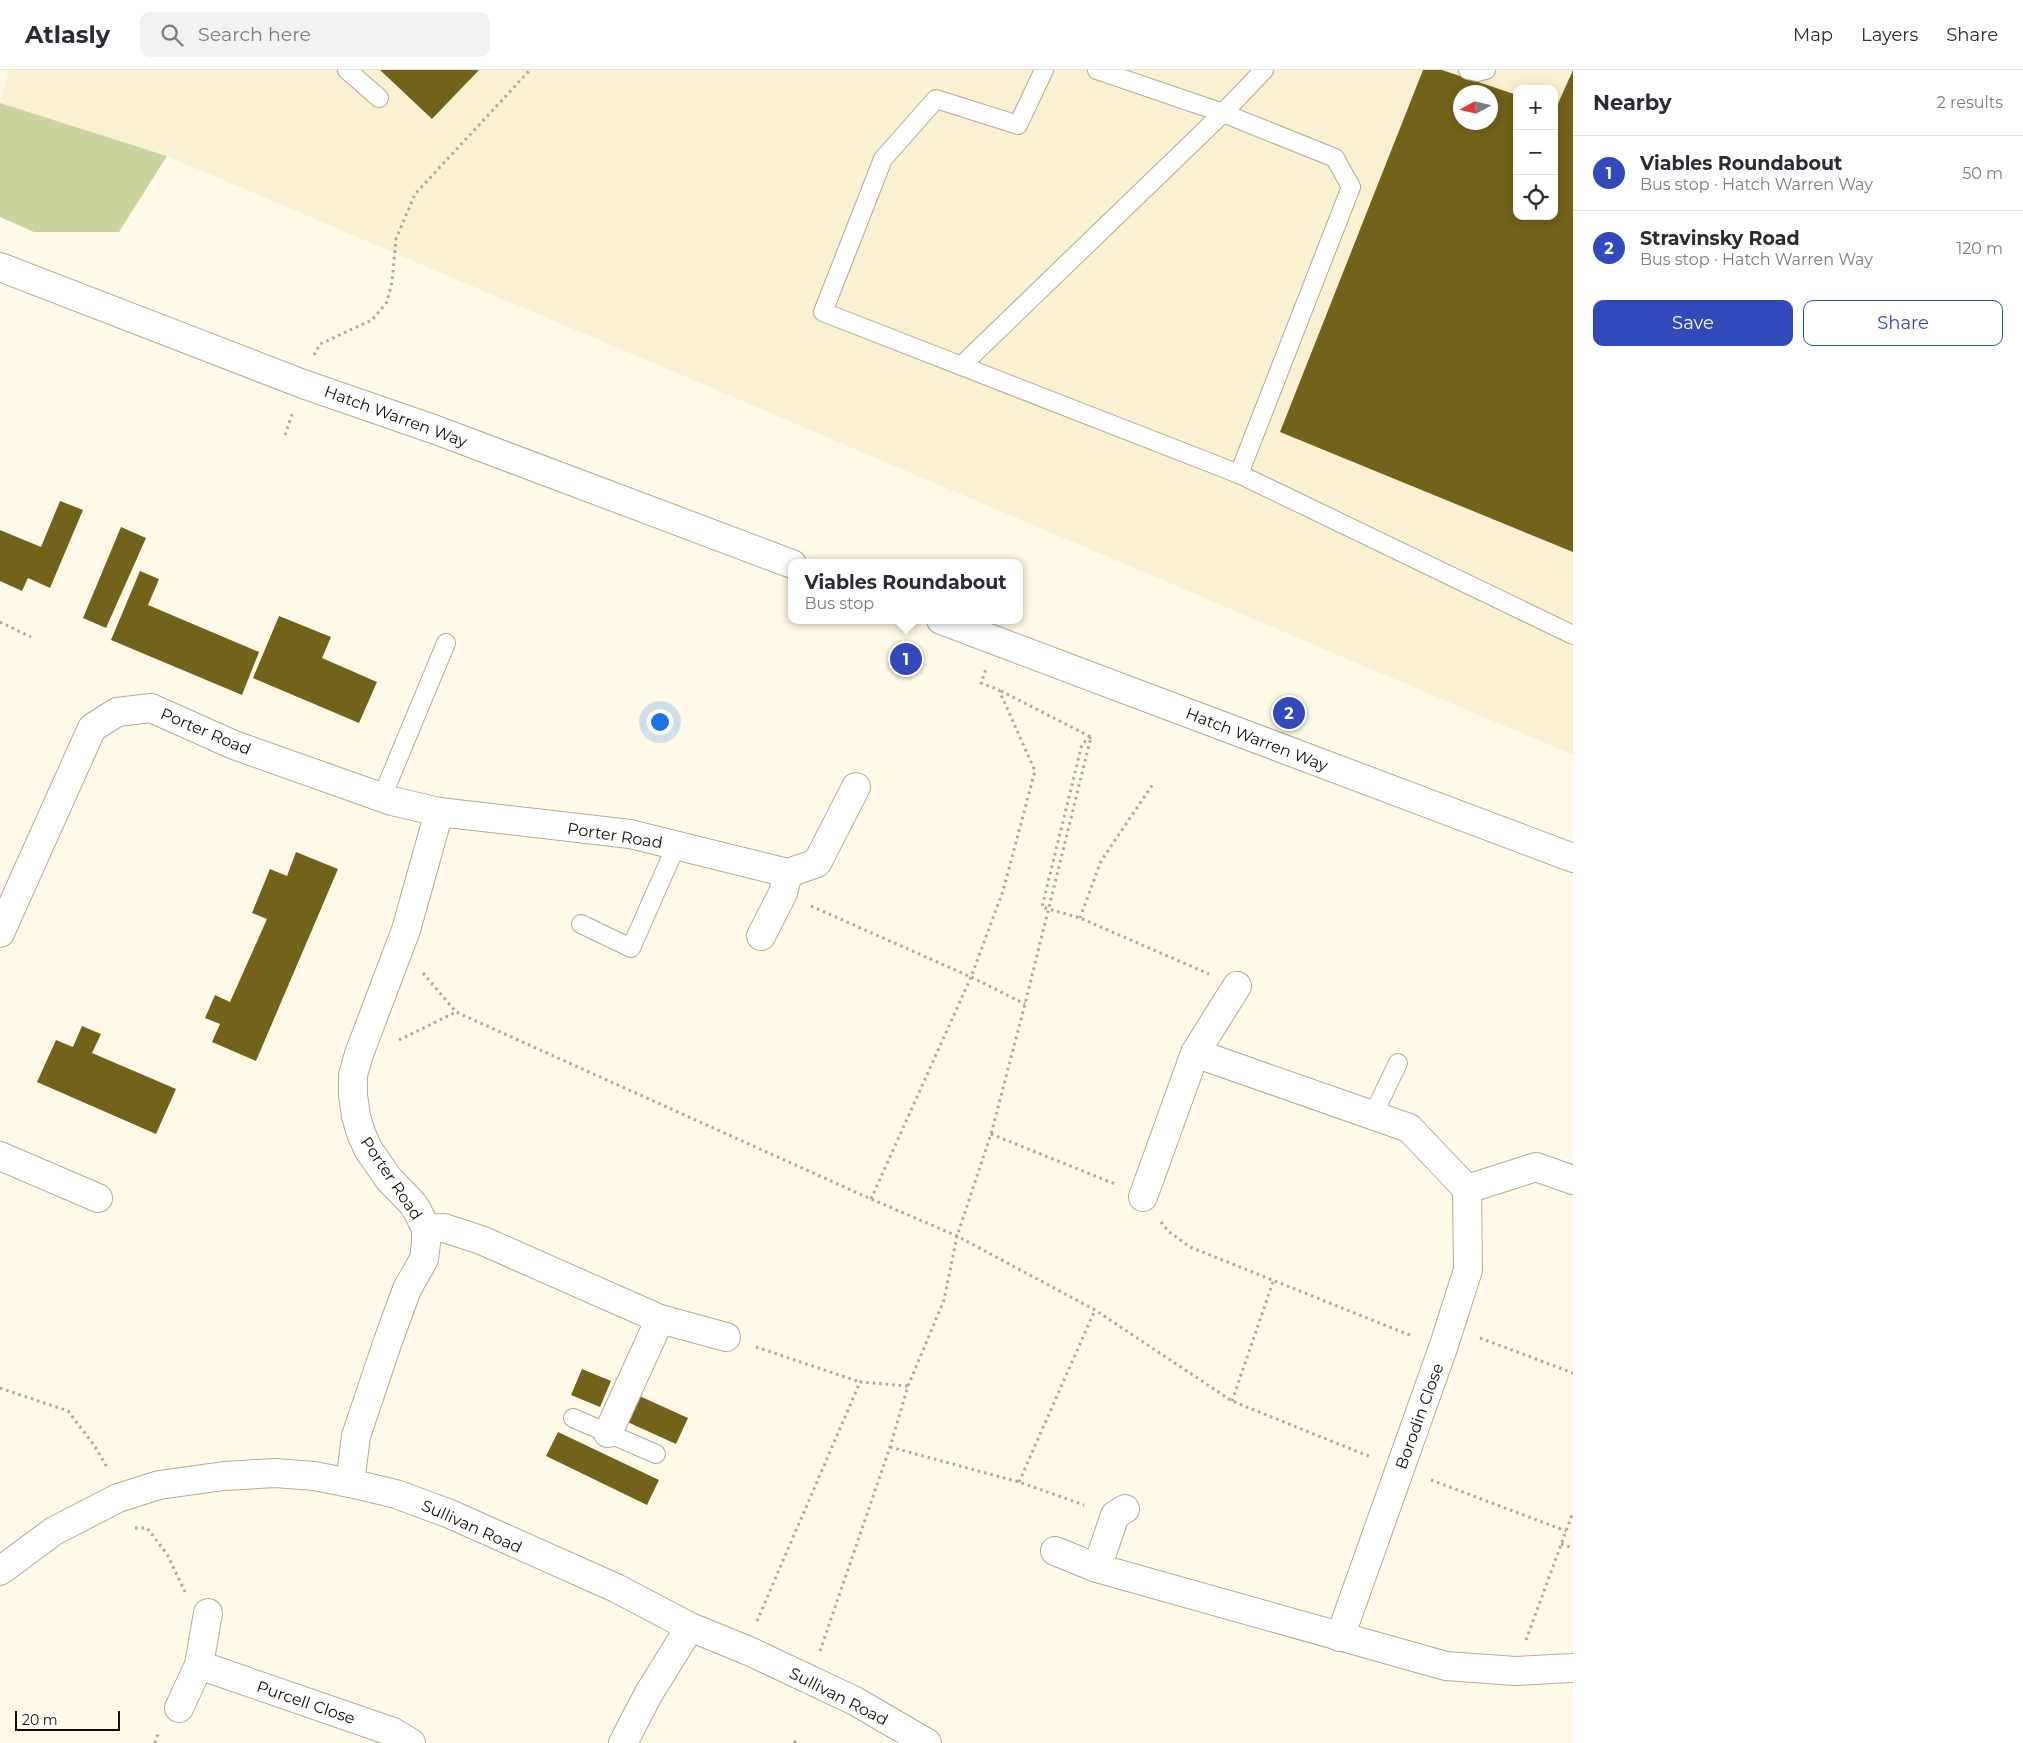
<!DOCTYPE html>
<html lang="en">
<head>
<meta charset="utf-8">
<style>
  :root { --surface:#fff; --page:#f2f2f3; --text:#2b2b33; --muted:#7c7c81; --line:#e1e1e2; --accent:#3149ba }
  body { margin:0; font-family:Montserrat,sans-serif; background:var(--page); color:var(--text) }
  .controls { position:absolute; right:15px; top:15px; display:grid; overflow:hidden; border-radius:10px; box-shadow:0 2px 12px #0003 }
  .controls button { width:45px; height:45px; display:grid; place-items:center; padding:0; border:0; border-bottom:1px solid var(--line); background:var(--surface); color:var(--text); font:25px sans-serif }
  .compass { position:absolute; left:1453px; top:15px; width:45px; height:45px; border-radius:50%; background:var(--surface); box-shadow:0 2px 12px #0003; rotate:262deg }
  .scale { position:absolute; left:15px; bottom:12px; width:105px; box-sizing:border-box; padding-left:5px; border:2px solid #100e06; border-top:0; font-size:14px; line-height:18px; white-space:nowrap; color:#100e06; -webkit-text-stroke:4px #fff; paint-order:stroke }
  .you { position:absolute; left:659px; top:651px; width:18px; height:18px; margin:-12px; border:4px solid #fff; border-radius:50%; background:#1a73e8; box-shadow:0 0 0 8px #1a73e833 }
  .badge { display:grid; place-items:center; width:32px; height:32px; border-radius:50%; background:var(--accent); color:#fff; font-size:16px; font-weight:700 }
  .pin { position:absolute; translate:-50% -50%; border:2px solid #fff; box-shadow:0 1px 5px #0006 }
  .popup { position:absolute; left:788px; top:489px; width:235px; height:65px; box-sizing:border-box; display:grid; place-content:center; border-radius:10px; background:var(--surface); filter:drop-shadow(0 1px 4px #0005); font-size:16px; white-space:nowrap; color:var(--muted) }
  .popup b { font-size:19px; color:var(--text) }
  .popup::after { content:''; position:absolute; left:50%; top:100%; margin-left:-10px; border:10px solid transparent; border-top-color:var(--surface) }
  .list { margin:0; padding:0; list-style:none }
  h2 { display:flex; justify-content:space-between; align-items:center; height:65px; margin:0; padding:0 20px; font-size:21px }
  h2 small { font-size:16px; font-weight:400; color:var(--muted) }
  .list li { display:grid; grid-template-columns:32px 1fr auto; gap:15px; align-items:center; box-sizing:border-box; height:75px; padding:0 20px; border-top:1px solid var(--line) }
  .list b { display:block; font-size:19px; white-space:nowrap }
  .list p { margin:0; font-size:16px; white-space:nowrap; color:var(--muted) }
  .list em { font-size:16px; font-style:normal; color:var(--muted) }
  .actions { display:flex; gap:10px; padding:15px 20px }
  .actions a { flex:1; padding:11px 0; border:1px solid var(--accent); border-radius:10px; text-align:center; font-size:18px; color:var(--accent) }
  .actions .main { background:var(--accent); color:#fff }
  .icon { flex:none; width:28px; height:28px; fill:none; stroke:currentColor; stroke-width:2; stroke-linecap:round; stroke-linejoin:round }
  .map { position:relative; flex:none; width:1573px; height:1673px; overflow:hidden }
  header { display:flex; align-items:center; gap:30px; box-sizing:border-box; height:70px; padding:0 25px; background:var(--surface); border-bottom:1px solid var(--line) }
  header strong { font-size:24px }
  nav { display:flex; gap:28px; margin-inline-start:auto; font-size:18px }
  .search { width:350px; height:45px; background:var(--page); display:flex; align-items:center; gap:12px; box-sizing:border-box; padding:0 18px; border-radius:10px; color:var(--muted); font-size:19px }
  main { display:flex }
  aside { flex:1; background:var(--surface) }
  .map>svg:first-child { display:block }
  .built { fill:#f9f1d2; fill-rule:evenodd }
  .green { fill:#cbd39e }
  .building { fill:#72621a; fill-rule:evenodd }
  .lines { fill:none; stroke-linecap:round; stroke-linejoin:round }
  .service-casing { stroke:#b2ac95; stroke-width:20 }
  .minor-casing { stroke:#b2ac95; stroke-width:30 }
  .tertiary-casing { stroke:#b2ac95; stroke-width:30 }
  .path { stroke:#ada99a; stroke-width:3; stroke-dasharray:2.5 4; stroke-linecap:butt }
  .service { stroke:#fff; stroke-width:18 }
  .minor { stroke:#fff; stroke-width:28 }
  .tertiary { stroke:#fff; stroke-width:28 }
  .labels { text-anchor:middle; stroke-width:4; stroke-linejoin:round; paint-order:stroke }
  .street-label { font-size:16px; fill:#100e06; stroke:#fff }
</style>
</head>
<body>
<header>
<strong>Atlasly</strong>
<div class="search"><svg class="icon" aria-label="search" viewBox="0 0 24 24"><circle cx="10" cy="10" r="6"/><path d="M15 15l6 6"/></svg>Search here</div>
<nav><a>Map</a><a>Layers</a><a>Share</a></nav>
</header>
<main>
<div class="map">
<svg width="1573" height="1673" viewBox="0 0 1573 1673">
  <rect width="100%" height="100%" fill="#fffae7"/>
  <path class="built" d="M9,0H1573V685L167,86L0,33ZM1517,19H1554V146H1517ZM1460,22H1490V52H1460Z"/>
  <path class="green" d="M0,33L167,86L119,162H34L0,147Z"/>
  <g class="building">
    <path d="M380,0H479L432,49Z"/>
    <path d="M1423,0H1442L1517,25V146H1554V38H1556L1573,0V482L1280,362ZM1460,22H1490V52H1460Z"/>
    <path d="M60,431L83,440L50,518L28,508L22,521L0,511V460L41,477Z"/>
    <path d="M121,457L146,468L106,558L83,548Z"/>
    <path d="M140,501L159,509L148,535L259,582L242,625L111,570Z"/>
    <path d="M279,546L331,567L322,588L377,612L359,653L253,608Z"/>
    <path d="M296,782L338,799L256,991L212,972L220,954L205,948L215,925L230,932L267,849L252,843L270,799L287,806Z"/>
    <path d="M82,956L101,964L92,983L176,1019L156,1064L37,1012L56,970L73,977Z"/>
    <path d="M582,1299L611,1311L600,1337L571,1325Z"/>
    <path d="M635,1324L688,1348L676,1374L623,1350Z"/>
    <path d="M558,1362L659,1410L647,1435L546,1386Z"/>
  </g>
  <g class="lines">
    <defs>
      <g id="service">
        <path d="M347,0L379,28"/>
        <path d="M1044,0L1018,55L936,29L883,89L823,242L1239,404L1351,117L1335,88L1223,43L1097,0"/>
        <path d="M1468,0L1477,2L1486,0"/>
        <path d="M961,296L1223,43L1264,0"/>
        <path d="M1239,404L1573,565"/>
        <path d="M382,727L446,573"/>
        <path d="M581,854L631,878L676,776"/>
        <path d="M1373,1045L1398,993"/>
        <path d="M573,1348L656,1384"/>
      </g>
      <g id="minor">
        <path d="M788,803L817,793L856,717"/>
        <path d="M0,863L92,658L117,642L151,638L234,675L392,731L439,742L630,764L788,803L783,823L761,866"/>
        <path d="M1195,983L1237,916"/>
        <path d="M0,1086L98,1128"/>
        <path d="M1467,1119L1536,1097L1573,1110"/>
        <path d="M1143,1127L1195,983L1409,1058L1467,1119L1468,1200L1443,1278L1340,1567"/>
        <path d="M426,1159L444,1158L481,1170L660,1249L726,1267"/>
        <path d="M608,1363L660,1249"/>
        <path d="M350,1413L356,1366L388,1271L407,1219L424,1189L426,1173V1159L418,1142L413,1134L388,1108L368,1079L361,1063L356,1046L353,1025V1005L359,984L406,860L439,742"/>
        <path d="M1055,1481L1097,1498L1446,1596L1515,1601L1573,1598"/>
        <path d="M1097,1498L1115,1445L1125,1439"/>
        <path d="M0,1501L54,1461L118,1428L159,1415L224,1406L275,1403L314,1406L350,1413L396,1424L450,1444L616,1518L690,1557L749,1581L855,1631L927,1673"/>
        <path d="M208,1543L199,1595L393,1662L411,1673"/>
        <path d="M179,1638L199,1595"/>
        <path d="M623,1673L649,1623L690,1557"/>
      </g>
      <g id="tertiary">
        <path d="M0,197L303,314L436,360L792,494"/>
        <path d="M941,550L1573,788"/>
      </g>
    </defs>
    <use href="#service" class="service-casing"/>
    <use href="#minor" class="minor-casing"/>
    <use href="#tertiary" class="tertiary-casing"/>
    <g class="path">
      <path d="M314,285L320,274L372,250L387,232L392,212L396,169L415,124L530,0"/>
      <path d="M285,365L292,344"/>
      <path d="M0,552L31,567"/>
      <path d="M1001,621L1091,667"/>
      <path d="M1091,667L1082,674L1042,837L1080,848L1209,904"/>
      <path d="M811,836L971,907L1025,934"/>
      <path d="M1080,848L1101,791L1153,714"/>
      <path d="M423,903L456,942L871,1129L957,1166L1095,1240L1232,1331L1371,1387"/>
      <path d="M399,970L456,942"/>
      <path d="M991,1064L1115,1114"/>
      <path d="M871,1129L971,907L1003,821L1035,701L999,620L981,613L986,599"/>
      <path d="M1161,1152L1168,1161L1190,1177L1412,1266"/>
      <path d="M1480,1268L1573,1303"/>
      <path d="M756,1277L860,1312"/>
      <path d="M0,1318L68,1341L94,1375L108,1399"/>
      <path d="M1232,1331L1273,1212"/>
      <path d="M890,1377L1019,1412L1084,1435"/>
      <path d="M1431,1410L1566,1461"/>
      <path d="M1019,1412L1095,1240"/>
      <path d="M135,1458H147L167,1484L185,1522"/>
      <path d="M1561,1474L1573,1478"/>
      <path d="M757,1551L860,1312L908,1316"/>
      <path d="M1526,1570L1573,1442"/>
      <path d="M820,1581L890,1377L908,1316L944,1230L957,1166L991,1064L1025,934L1091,667"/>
      <path d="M155,1673L159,1661"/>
      <path d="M795,1673V1670"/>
    </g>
    <use href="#service" class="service"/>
    <use href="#minor" class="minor"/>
    <use href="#tertiary" class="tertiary"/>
  </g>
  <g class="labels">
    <g class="street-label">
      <text transform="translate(396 346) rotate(20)" y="6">Hatch Warren Way</text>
      <text transform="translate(206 661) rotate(23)" y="6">Porter Road</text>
      <text transform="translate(1257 669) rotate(21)" y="6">Hatch Warren Way</text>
      <text transform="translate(615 765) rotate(9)" y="6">Porter Road</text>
      <text transform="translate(392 1108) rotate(56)" y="6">Porter Road</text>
      <text transform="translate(1419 1346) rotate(-70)" y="6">Borodin Close</text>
      <text transform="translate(472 1456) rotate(24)" y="6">Sullivan Road</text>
      <text transform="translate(839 1626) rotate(27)" y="6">Sullivan Road</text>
      <text transform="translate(306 1632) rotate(19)" y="6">Purcell Close</text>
    </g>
  </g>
</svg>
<div class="controls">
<button>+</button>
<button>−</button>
<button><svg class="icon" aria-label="locate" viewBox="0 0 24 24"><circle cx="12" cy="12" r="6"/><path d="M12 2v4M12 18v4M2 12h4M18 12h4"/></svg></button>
</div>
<svg class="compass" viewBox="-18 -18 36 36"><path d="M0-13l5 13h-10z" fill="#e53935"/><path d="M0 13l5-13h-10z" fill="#7c7c81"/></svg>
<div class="scale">20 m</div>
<div class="you"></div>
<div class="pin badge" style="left:906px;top:589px">1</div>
<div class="popup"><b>Viables Roundabout</b>Bus stop</div>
<div class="pin badge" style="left:1289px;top:643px">2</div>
</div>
<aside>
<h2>Nearby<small>2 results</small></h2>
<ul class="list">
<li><span class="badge">1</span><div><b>Viables Roundabout</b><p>Bus stop · Hatch Warren Way</p></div><em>50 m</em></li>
<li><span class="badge">2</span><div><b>Stravinsky Road</b><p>Bus stop · Hatch Warren Way</p></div><em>120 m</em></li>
</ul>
<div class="actions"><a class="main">Save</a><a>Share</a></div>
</aside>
</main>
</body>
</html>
